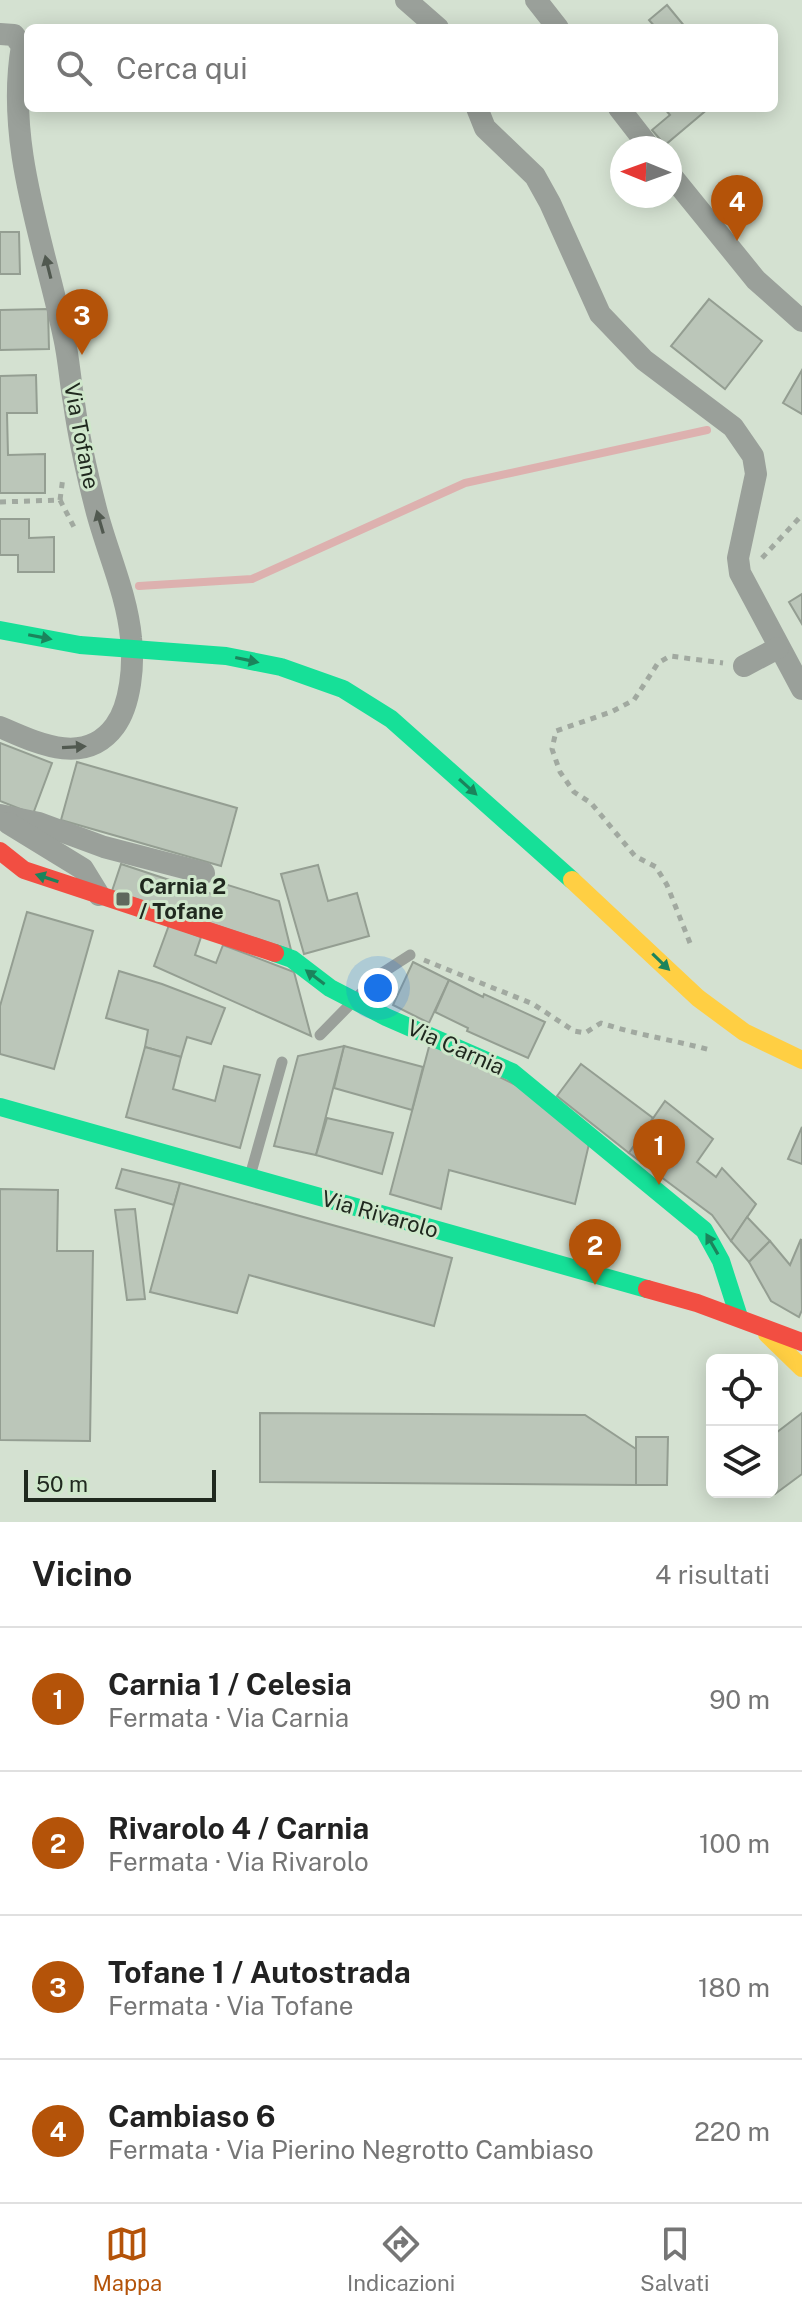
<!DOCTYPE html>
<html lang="it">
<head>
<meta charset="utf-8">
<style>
  :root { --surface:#fff; --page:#f6f6f6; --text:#222; --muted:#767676; --line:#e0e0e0; --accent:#b45309 }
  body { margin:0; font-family:"Public Sans",sans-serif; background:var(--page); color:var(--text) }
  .controls { position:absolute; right:24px; bottom:24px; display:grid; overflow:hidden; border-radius:12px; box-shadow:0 4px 20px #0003 }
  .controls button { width:72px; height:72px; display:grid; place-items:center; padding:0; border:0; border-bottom:2px solid var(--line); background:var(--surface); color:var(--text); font:40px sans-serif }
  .compass { position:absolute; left:610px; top:136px; width:72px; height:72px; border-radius:50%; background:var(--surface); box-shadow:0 4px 20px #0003; rotate:271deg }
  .scale { position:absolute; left:24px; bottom:20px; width:192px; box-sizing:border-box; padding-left:8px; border:4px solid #20291f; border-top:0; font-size:22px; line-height:28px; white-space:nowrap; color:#20291f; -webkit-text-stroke:6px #cfe7cb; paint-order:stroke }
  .you { position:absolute; left:378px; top:988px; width:28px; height:28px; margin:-20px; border:6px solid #fff; border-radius:50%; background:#1a73e8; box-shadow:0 0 0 12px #1a73e833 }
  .badge { display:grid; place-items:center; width:52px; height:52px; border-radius:50%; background:var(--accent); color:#fff; font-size:26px; font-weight:700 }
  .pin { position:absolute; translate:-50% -66px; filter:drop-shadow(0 2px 4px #0008) }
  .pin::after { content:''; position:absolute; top:42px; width:28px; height:24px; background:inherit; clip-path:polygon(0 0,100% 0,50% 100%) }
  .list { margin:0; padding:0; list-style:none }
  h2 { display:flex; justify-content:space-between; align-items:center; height:104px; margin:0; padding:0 32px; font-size:34px }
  h2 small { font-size:26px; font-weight:400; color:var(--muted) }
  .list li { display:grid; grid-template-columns:52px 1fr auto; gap:24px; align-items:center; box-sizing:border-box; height:144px; padding:0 32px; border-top:2px solid var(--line) }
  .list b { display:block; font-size:30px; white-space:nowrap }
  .list p { margin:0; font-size:26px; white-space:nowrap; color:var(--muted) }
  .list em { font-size:26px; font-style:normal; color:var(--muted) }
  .icon { flex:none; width:44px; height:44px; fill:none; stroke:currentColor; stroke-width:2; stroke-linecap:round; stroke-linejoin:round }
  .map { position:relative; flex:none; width:802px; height:1522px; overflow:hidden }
  .search { position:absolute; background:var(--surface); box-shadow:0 4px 20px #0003; left:24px; right:24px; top:24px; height:88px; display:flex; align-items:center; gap:20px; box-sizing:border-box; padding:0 28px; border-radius:12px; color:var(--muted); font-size:30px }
  .sheet { height:680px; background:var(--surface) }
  nav { display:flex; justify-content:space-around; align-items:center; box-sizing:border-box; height:112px; border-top:2px solid var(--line); background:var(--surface); font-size:22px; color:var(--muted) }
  nav a { display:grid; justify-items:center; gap:4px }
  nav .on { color:var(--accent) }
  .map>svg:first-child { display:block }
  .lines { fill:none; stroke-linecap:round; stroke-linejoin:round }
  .stream { stroke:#ddb1af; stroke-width:8 }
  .building { fill:#bbc6b9; stroke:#949e92; stroke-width:2 }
  .path { stroke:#a1a9a0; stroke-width:5; stroke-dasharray:6 6; stroke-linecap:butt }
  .lane { stroke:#9aa09a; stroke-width:11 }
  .street { stroke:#9aa09a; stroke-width:22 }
  .fast { stroke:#16e098; stroke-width:18 }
  .slow { stroke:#ffcf43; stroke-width:18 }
  .jam { stroke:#f24e42; stroke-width:18 }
  .oneway { fill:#515950 }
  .oneway2 { fill:#1b845c }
  .poi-dot { fill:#5f695d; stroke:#cfe7cb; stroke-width:3 }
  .labels { text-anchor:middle; stroke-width:6; stroke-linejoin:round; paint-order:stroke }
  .street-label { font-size:22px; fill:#20291f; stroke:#cfe7cb }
  .poi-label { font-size:22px; font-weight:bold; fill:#20291f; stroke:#cfe7cb; text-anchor:start }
</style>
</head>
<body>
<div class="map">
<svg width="802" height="1522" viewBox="0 0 802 1522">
  <rect width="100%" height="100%" fill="#d4e1d1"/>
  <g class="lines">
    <path class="stream" d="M139,586L252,579L465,483L707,430"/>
  </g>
  <g class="building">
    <path d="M667,5L686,28H656L649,20Z"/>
    <path d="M664,108H709L665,145L652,130L670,115Z"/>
    <path d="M0,232H19L20,274H0Z"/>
    <path d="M709,299L762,341L725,389L671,346Z"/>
    <path d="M48,309L49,349L0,350V310Z"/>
    <path d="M802,370V414L783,403Z"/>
    <path d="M36,375L37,413H7L8,455L45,454V493H0V376Z"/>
    <path d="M0,519H29V538L54,537V572H18V555H0Z"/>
    <path d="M802,594V624L789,602Z"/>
    <path d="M0,743L52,763L33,814L0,801Z"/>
    <path d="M77,762L237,808L221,866L61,820Z"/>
    <path d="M121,864L215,895V881L279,901L291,950L112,891Z"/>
    <path d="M318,865L328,901L357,893L369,936L304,954L281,874Z"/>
    <path d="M27,912L93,931L54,1069L0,1054V1006Z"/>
    <path d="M169,925L201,937L195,955L216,963L223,945L294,972L311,1036L154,966Z"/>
    <path d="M413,962L449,980L429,1023L393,1005Z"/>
    <path d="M119,971L162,984L225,1008L211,1044L187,1037L181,1057L145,1047L148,1030L106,1018Z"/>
    <path d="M449,980L483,997L484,994L545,1022L528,1058L467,1031L468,1028L435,1012Z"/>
    <path d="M430,1043L518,1086L589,1144L575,1204L449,1170L441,1209L390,1194Z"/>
    <path d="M344,1046L423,1067L412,1110L334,1088Z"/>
    <path d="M344,1046L316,1155L274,1146L298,1056Z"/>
    <path d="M145,1047L181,1057L173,1089L215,1101L224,1066L260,1075L240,1148L126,1117Z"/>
    <path d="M581,1064L653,1118L629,1153L557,1096Z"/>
    <path d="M665,1101L713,1139L697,1162L716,1177L722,1168L756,1204L731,1241L712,1215L629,1153Z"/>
    <path d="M327,1118L393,1133L382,1174L316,1155Z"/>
    <path d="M802,1127V1164L788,1159Z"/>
    <path d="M122,1169L180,1183L174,1205L116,1188Z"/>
    <path d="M180,1183L452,1258L434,1326L249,1275L237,1313L150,1292Z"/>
    <path d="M0,1189L58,1190L57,1251H93L90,1441L0,1440Z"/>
    <path d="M135,1209L145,1299L127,1300L115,1210Z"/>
    <path d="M747,1217L770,1241L749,1262L731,1241Z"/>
    <path d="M801,1239L802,1310L799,1317L771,1301L749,1262L770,1241L790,1265Z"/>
    <path d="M260,1413L585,1415L636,1449V1485L260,1482Z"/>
    <path d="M802,1413V1474L775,1494L772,1491V1436Z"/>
    <path d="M636,1437H668L667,1485H636Z"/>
  </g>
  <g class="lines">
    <g class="path">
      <path d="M60,500L63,477"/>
      <path d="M0,502L60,500L76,531"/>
      <path d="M762,558L802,515"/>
      <path d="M690,943L667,885L656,867L635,856L591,803L574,792L560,772L552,749L556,731L611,712L634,700L658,663L670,656L723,663"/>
      <path d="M424,960L533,1004L574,1031L585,1033L601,1023C637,1035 674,1040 710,1050"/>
    </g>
    <g class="lane">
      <path d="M320,1035L379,975L410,955"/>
      <path d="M250,1176L282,1062"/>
    </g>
    <g class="street">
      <path d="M406,0L438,28"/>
      <path d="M536,0L558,28"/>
      <path d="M0,34L14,35L22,46C5,144 44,242 64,337C69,359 70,381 74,403C79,439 87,474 96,509C107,552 127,594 131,638C134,664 131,704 115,726C85,767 37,743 0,727"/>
      <path d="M477,108L485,128L535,176L550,203L600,314L644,360L733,427L753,456L756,474L738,558L740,573L802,689"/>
      <path d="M619,108L650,148"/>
      <path d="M670,174L756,280L802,321"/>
      <path d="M744,666L778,648"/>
      <path d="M0,815L39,823L104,847L204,873"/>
      <path d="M8,823L83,869L99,895"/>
    </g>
    <g class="fast">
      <path d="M0,630L80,645L226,656L281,667L343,689L391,719L572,880"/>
      <path d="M275,953L292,959L330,988L386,1017L512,1072L704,1230L721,1261L739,1317"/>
      <path d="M0,1107L647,1289"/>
    </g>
    <g class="slow">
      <path d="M572,880L698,998L744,1032L802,1060"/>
      <path d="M767,1334L802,1368"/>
    </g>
    <g class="jam">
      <path d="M0,851L24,870L275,953"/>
      <path d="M647,1289L697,1303L802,1342"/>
    </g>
  </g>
  <defs><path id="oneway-solid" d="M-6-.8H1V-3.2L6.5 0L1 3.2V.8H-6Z" transform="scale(2)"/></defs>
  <g class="oneway">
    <use href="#oneway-solid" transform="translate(48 267) rotate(-104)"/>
    <use href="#oneway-solid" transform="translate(100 522) rotate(-106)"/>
    <use href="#oneway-solid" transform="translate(74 747) rotate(-3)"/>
  </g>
  <g class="oneway2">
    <use href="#oneway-solid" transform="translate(40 637) rotate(11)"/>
    <use href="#oneway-solid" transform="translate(247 660) rotate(12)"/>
    <use href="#oneway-solid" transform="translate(468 787) rotate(42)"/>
    <use href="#oneway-solid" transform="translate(47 878) rotate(-162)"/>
    <use href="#oneway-solid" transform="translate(661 962) rotate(44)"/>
    <use href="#oneway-solid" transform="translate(315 977) rotate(-143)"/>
    <use href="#oneway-solid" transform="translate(712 1244) rotate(-120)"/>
  </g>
  <rect class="poi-dot" x="115" y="891" width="16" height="16" rx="4"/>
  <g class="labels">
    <g class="street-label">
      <text transform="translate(82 436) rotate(79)" y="8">Via Tofane</text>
      <text transform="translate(456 1047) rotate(24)" y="8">Via Carnia</text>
      <text transform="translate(380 1214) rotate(16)" y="8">Via Rivarolo</text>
    </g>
    <g class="poi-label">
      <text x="139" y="894">Carnia 2<tspan x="139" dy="25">/ Tofane</tspan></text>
    </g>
  </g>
</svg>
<div class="controls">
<button><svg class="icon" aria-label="locate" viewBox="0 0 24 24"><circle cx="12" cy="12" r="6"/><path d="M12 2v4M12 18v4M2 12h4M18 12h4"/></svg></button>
<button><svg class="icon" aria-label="layers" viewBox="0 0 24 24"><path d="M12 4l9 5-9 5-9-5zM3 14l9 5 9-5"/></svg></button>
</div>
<svg class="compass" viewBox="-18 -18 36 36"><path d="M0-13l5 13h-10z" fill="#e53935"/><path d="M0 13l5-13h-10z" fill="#767676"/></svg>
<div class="scale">50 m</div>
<div class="you"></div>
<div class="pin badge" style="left:659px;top:1185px">1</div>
<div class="pin badge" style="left:595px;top:1285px">2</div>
<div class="pin badge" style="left:82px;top:355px">3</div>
<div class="pin badge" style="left:737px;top:241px">4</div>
<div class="search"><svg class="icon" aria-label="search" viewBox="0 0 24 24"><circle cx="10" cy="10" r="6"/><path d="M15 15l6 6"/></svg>Cerca qui</div>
</div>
<section class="sheet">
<h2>Vicino<small>4 risultati</small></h2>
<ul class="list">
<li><span class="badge">1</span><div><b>Carnia 1 / Celesia</b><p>Fermata · Via Carnia</p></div><em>90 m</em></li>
<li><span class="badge">2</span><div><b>Rivarolo 4 / Carnia</b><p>Fermata · Via Rivarolo</p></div><em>100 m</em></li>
<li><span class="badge">3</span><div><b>Tofane 1 / Autostrada</b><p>Fermata · Via Tofane</p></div><em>180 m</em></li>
<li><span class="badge">4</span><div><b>Cambiaso 6</b><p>Fermata · Via Pierino Negrotto Cambiaso</p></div><em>220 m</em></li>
</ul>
</section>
<nav>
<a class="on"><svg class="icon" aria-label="map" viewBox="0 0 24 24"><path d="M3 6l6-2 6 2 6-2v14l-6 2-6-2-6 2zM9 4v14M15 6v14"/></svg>Mappa</a>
<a><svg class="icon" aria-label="directions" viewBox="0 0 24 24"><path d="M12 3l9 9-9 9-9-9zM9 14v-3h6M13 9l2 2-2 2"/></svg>Indicazioni</a>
<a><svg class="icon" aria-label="saved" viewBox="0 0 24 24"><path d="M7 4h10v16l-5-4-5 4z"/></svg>Salvati</a>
</nav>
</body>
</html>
